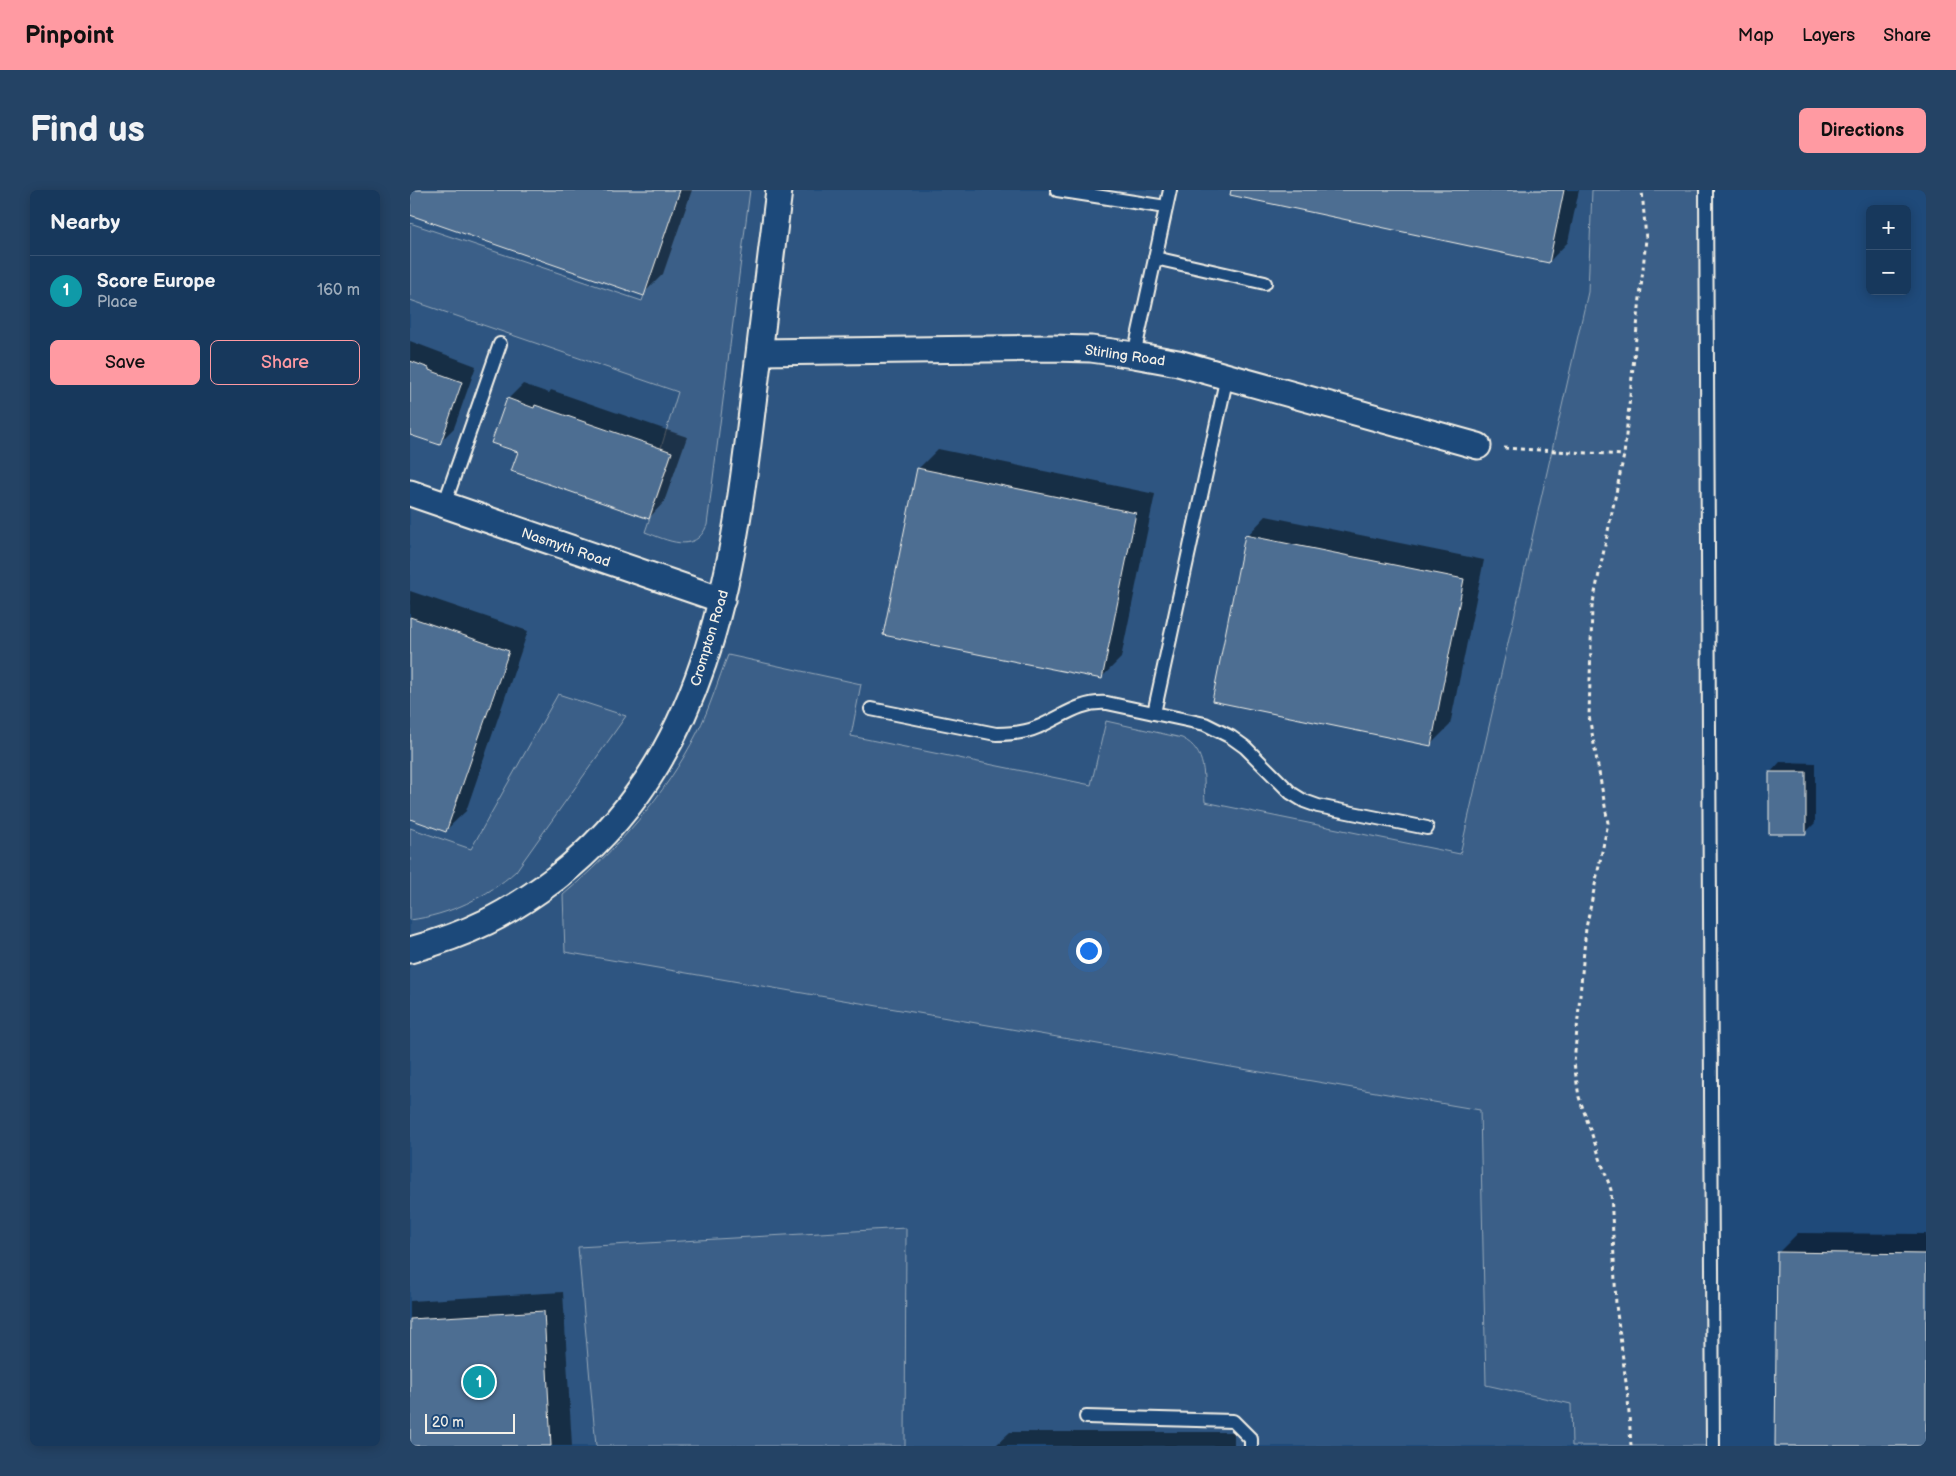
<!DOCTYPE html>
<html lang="en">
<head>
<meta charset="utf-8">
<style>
  :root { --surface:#17385c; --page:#244365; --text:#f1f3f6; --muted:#9eacbb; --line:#365272; --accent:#ff9aa2 }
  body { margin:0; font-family:"Balsamiq Sans",sans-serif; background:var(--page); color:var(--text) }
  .controls { position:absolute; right:15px; top:15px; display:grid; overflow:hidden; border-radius:8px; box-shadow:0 2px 12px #0003 }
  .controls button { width:45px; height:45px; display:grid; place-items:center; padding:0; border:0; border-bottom:1px solid var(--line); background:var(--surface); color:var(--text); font:25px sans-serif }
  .scale { position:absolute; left:15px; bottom:12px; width:90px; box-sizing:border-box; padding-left:5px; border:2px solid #f4f1e8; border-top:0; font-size:14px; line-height:18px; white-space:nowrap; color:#f4f1e8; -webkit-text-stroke:4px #1f4a7a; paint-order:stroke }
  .you { position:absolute; left:678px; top:760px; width:18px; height:18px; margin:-12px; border:4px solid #fff; border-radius:50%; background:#1a73e8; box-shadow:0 0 0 8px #1a73e833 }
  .badge { display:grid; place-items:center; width:32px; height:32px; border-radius:50%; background:var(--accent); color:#fff; font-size:16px; font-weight:700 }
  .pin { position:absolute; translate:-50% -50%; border:2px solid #fff; box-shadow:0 1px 5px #0006 }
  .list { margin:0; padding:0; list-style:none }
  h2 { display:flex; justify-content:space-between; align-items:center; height:65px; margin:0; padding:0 20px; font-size:21px }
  h2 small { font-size:16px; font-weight:400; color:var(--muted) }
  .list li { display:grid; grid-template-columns:32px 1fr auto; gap:15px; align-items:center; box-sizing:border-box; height:70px; padding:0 20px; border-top:1px solid var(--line) }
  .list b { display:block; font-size:19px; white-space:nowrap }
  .list p { margin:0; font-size:16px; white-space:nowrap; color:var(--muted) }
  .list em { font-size:16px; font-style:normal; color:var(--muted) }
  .actions { display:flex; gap:10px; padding:15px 20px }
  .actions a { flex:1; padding:11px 0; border:1px solid var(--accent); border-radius:8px; text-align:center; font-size:18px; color:var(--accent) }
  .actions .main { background:var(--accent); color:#111 }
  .map { position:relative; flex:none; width:1516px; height:1256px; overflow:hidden; border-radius:8px }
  header { display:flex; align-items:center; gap:30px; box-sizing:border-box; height:70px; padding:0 25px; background:var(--accent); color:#111 }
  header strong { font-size:24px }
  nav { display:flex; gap:28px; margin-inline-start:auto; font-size:18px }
  .intro { display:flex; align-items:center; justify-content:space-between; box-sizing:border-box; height:120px; padding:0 30px }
  h1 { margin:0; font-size:35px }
  .button { padding:12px 22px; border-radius:8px; background:var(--accent); color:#111; font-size:18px; font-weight:700 }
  main { display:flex; gap:30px; padding:0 30px }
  aside { flex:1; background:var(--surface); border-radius:8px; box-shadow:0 2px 12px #0003 }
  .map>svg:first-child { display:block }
  .built { fill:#2d5581 }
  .green { fill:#3a5f88; stroke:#97a8b8 }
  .shadow { fill:#0007 }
  .building { fill:#4d6e92; stroke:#f4f1e8 }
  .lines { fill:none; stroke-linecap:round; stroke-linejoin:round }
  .lane-casing { stroke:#f4f1e8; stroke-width:16 }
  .street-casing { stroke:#f4f1e8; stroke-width:29 }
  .path { stroke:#f4f1e8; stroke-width:3; stroke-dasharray:4 4; stroke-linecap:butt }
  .lane { stroke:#1f4a7a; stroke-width:12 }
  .street { stroke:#1f4a7a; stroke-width:25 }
  .labels { text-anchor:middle; stroke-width:4.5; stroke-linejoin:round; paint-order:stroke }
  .street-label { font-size:14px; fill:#f4f1e8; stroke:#1f4a7a }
</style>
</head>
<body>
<header>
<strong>Pinpoint</strong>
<nav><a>Map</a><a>Layers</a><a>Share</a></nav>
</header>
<div class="intro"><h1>Find us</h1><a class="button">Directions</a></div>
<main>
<aside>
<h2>Nearby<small></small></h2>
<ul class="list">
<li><span class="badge" style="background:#0f9aa8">1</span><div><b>Score Europe</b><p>Place</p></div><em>160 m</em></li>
</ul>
<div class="actions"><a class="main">Save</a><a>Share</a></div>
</aside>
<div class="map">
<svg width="1516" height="1256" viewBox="0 0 1516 1256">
  <rect width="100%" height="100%" fill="#1f4a7a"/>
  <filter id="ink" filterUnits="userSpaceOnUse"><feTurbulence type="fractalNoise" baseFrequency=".02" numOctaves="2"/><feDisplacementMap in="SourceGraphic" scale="10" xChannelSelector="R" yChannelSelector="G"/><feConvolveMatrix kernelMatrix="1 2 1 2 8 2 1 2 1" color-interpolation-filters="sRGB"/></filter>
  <g filter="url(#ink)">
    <path class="built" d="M0,0H1182L1178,102L1162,1256H0Z"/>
    <g class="green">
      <path d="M270,0H340L297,335C285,365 257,350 235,342L262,263L251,258L268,202L0,110V33L232,111Z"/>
      <path d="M1182,0H1296L1303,1256H1162L1161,1214L1076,1195L1070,920L155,762L153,705C207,659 255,606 287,543C300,518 308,490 318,465L451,494L441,546L681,595L696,531L772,548C798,561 793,587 795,612L1050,664L1178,102Z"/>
      <path d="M148,504L216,526L106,681C77,707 39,725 0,730V638L61,659Z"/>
      <path d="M496,1038L495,1256H186L168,1057Z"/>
    </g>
    <g class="shadow">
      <path d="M0,0H282L253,84L233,104L0,24Z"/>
      <path d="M822,0H1169L1158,52L1139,72Z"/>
      <path d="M0,151L66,176L44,238L29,253L0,243Z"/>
      <path d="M113,194L139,203L141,200L277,247L254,312L239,328L109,262L98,209Z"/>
      <path d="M528,259L745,304L711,468L691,488L508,279Z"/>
      <path d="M856,326L1074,370L1040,535L1020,555L837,346Z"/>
      <path d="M0,401L118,441L56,621L36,640L0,628Z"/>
      <path d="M1370,572L1405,573V633L1395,643L1360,583Z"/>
      <path d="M1388,1043L1516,1044V1256H1366L1368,1063Z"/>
      <path d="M153,1102L162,1256H0V1111Z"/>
      <path d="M600,1242H824V1256H585Z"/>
    </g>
    <g class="building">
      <path d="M0,0H270L234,106L0,25Z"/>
      <path d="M821,0H1154L1139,73L820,5Z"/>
      <path d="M0,171L19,178V180L52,192L30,255L0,245Z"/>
      <path d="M97,208L124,218L125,215L262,262L239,329L101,281L108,262L81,253Z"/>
      <path d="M507,278L726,323L692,489L473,445Z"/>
      <path d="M835,345L1054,389L1021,556L802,511Z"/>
      <path d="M0,427L99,461L36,642L0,629Z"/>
      <rect x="1359" y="582" width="37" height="62"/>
      <path d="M1367,1062L1516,1064V1256H1365Z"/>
      <path d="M134,1121L141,1256H0V1129Z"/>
    </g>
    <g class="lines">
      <defs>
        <g id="lane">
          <path d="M647,0L756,17"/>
          <path d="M1296,0L1303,1256"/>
          <path d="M745,68L855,93"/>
          <path d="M724,165L760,0"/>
          <path d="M34,315L90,154"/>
          <path d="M461,519L586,544C601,544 615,543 628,537C652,527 670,511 697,513L795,534L821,547L835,557L881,603L894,611L908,616L1017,638"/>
          <path d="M744,523L817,186"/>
          <path d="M676,1227L823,1231L841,1249V1256"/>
        </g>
        <g id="street">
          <path d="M350,162L642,158L681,159L724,165L768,173L1068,256"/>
          <path d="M0,303L312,410"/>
          <path d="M0,760C59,744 97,725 146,688C297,571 322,390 343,213C352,142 360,71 369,0"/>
        </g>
      </defs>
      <use href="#lane" class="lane-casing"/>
      <use href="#street" class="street-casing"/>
      <g class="path">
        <path d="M1094,258L1214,265"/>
        <path d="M1221,1256L1218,1208L1206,1115L1201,1000L1169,907L1164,873L1176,738L1198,633L1179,526L1182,417L1214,265L1236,49L1232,0"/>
      </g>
      <use href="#lane" class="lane"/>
      <use href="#street" class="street"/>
    </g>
  </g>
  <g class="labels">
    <g class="street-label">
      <text transform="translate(715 165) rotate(8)" y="5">Stirling Road</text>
      <text transform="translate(156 357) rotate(19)" y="5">Nasmyth Road</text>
      <text transform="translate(299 448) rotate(-73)" y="5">Crompton Road</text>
    </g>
  </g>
</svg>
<div class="controls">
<button>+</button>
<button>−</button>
</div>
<div class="scale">20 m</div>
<div class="you"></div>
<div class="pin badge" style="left:69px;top:1192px;background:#0f9aa8">1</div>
</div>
</main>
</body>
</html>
